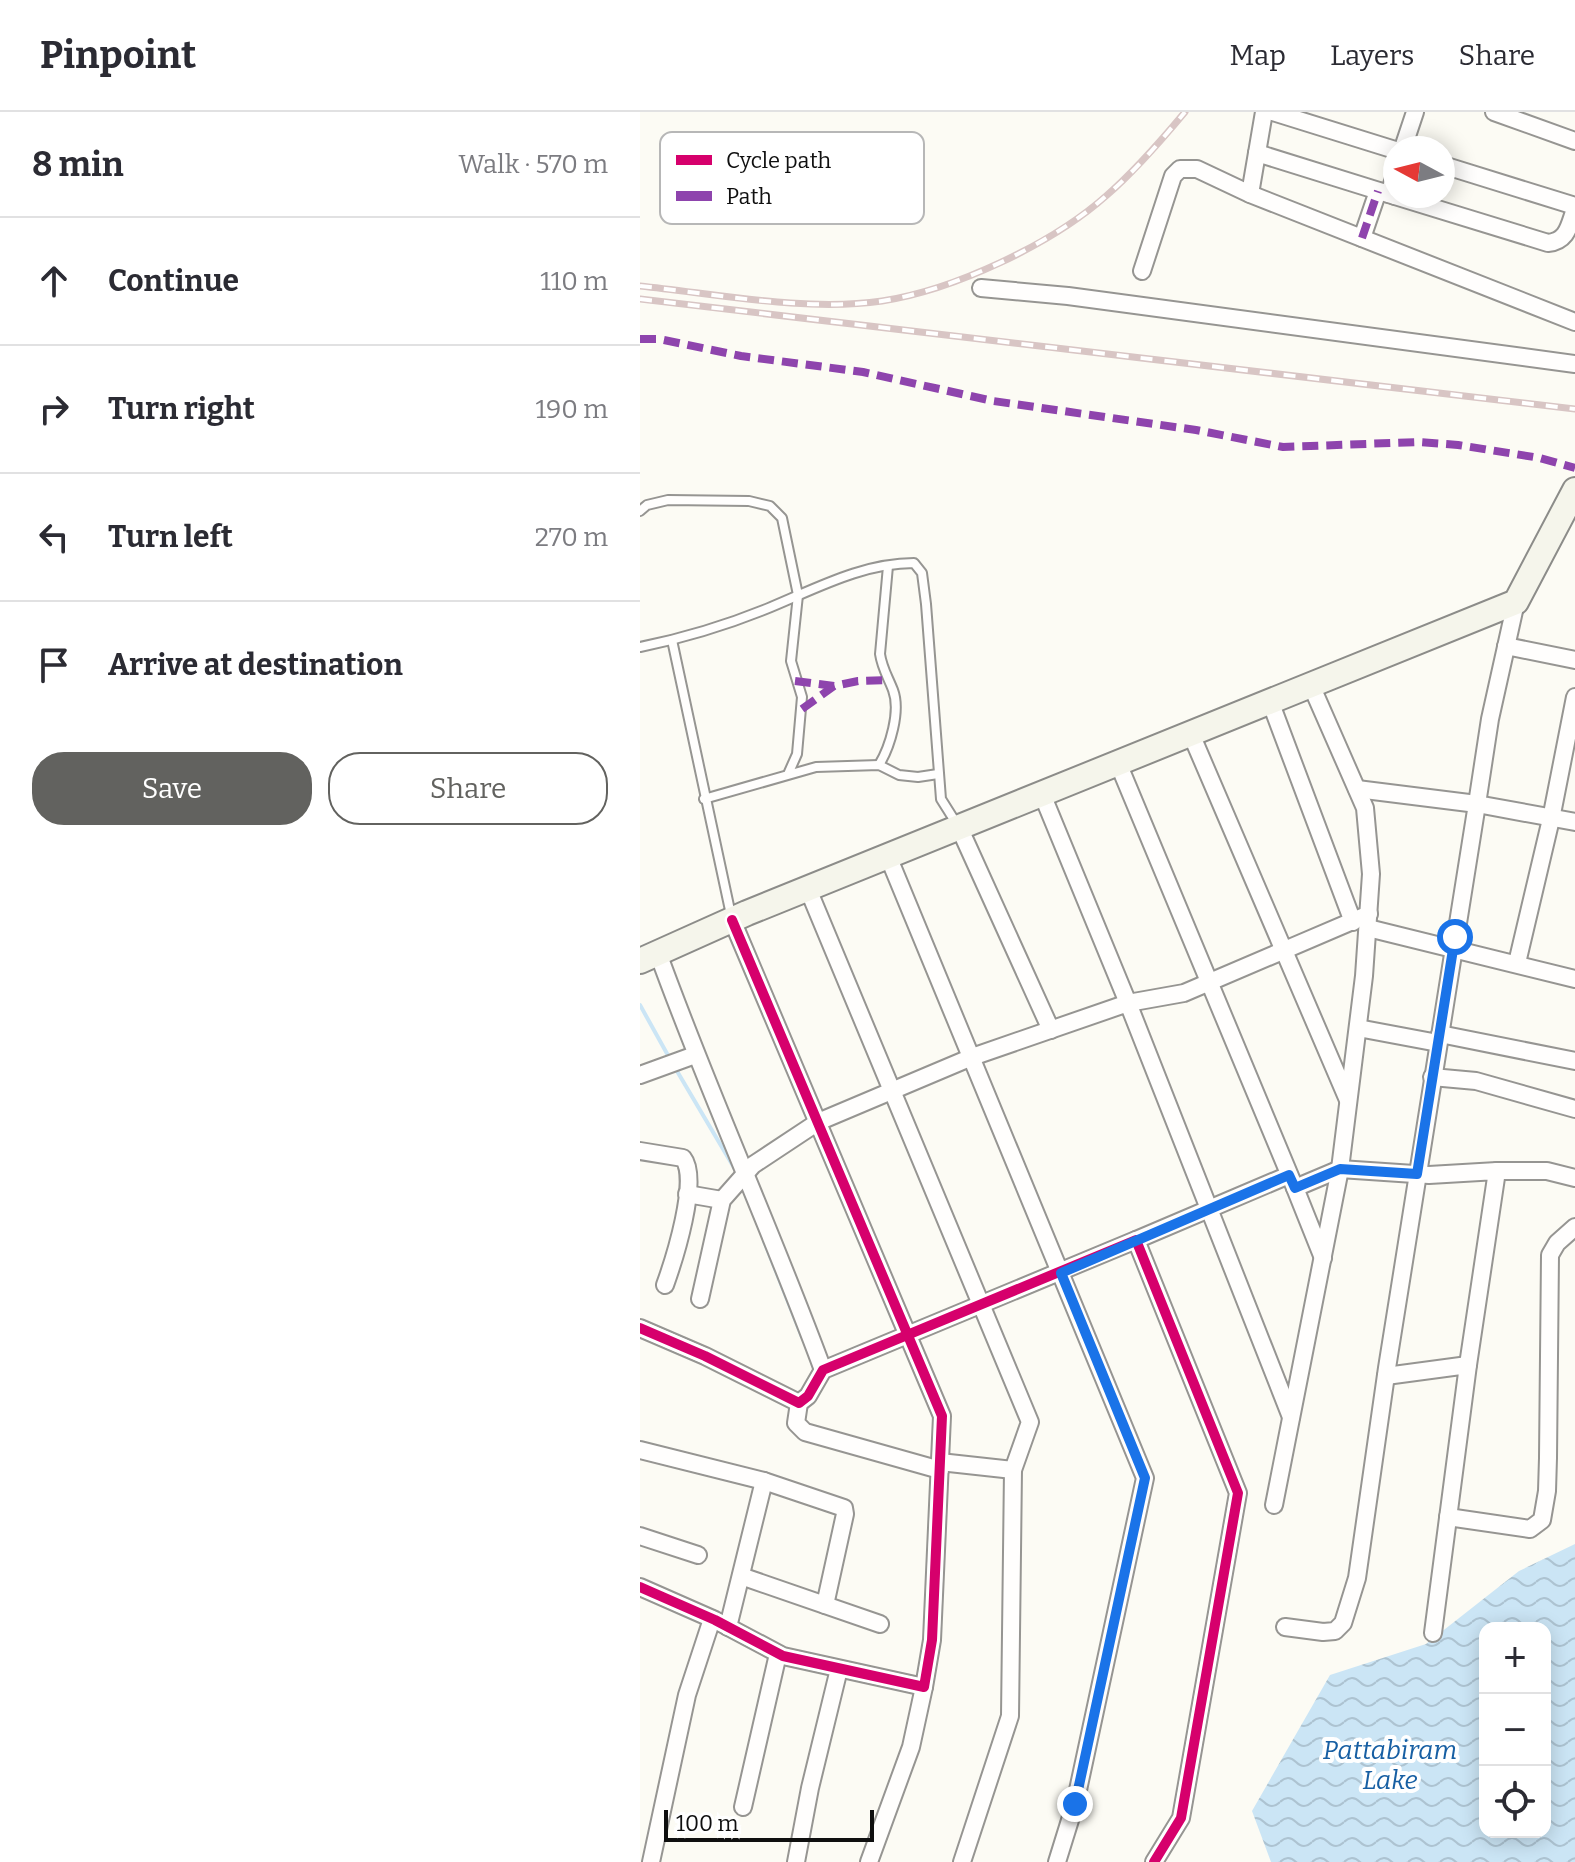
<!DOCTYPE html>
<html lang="en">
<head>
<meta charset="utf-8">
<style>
  :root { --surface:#fff; --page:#f7f7f7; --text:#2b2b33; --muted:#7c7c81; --line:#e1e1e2; --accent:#62625f }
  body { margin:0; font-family:Bitter,serif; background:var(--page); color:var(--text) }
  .controls { position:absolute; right:24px; bottom:24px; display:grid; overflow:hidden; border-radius:16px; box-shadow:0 4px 20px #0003 }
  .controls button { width:72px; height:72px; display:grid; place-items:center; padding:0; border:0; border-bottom:2px solid var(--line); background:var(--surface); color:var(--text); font:40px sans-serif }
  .compass { position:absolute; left:743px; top:24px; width:72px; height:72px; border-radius:50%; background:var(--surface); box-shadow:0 4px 20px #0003; rotate:277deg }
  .scale { position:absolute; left:24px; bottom:20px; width:210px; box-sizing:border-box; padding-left:8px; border:4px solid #0f0f0f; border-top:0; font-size:22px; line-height:28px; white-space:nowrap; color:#0f0f0f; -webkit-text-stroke:6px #fff; paint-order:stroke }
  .stop { position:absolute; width:24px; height:24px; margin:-18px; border:6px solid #1a73e8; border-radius:50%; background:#fff }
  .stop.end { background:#1a73e8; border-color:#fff; box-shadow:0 2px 8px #0008 }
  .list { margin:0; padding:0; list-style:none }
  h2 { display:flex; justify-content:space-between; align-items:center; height:104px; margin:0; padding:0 32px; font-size:34px }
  h2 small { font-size:26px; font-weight:400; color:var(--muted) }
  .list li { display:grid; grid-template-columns:52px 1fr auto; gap:24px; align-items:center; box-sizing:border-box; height:128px; padding:0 32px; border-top:2px solid var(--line) }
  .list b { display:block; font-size:30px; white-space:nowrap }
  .list em { font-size:26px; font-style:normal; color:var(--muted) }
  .actions { display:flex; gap:16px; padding:24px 32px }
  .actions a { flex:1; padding:18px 0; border:2px solid var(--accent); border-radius:32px; text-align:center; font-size:28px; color:var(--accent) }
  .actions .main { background:var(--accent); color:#fff }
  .icon { flex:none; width:44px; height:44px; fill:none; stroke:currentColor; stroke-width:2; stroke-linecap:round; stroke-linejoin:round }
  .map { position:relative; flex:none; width:935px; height:1750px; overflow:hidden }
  header { display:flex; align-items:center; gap:48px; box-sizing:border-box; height:112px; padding:0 40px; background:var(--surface); border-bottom:2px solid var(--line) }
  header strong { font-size:38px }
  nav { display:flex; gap:44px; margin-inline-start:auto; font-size:28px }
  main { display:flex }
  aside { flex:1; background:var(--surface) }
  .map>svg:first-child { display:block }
  .water { fill:url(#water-waves); fill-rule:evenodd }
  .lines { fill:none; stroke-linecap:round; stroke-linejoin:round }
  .stream { stroke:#cbe5f5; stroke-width:4 }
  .lane-casing { stroke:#969592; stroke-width:12 }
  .street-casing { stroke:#969592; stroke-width:20 }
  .secondary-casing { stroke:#8c8c89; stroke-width:28 }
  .lane { stroke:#fffefd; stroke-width:8 }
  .street { stroke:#fffefd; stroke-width:16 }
  .secondary { stroke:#f5f5eb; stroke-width:24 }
  .rail-casing { stroke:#d8c5c4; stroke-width:7 }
  .rail { stroke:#fff; stroke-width:4; stroke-dasharray:12; stroke-linecap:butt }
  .quiet { stroke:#8e44ad; stroke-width:8; stroke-dasharray:16 8; stroke-linecap:butt }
  .cycleway-casing { stroke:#fff; stroke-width:15 }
  .cycleway { stroke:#d6006c; stroke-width:10 }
  .route { stroke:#1a73e8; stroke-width:10 }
  .labels { text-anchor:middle; stroke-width:8; stroke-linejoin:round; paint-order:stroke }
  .water-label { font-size:26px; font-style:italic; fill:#175fa3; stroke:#fff }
  .key { fill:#fff; stroke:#b7b7b7; stroke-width:2 }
  .key-label { font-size:22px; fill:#0f0f0f }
</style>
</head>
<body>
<header>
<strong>Pinpoint</strong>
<nav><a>Map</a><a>Layers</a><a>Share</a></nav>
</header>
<main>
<aside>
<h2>8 min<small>Walk · 570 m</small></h2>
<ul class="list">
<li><svg class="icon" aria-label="ahead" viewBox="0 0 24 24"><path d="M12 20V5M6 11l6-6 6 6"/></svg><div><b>Continue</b></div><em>110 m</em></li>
<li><svg class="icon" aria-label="right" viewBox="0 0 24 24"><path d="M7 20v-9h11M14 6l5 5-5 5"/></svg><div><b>Turn right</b></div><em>190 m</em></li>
<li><svg class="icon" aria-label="left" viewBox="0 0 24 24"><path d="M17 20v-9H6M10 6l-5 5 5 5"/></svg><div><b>Turn left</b></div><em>270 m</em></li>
<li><svg class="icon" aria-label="arrive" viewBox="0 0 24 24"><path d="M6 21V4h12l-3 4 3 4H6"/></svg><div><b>Arrive at destination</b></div></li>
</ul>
<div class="actions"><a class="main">Save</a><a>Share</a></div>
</aside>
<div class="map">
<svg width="935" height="1750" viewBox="0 0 935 1750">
  <defs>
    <pattern id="water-waves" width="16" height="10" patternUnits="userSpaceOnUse" patternTransform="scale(2)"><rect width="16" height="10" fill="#cbe5f5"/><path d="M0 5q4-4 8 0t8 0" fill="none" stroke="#adc3d1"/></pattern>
  </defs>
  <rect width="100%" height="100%" fill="#fcfbf4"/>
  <path class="water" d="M935,1432V1750H631L612,1699L690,1563L786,1532L879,1459ZM845,1516H905V1720H845Z"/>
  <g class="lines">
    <g class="stream">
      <path d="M0,893L30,947"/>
      <path d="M34,954L96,1059"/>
      <path d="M124,1129L162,1225"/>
    </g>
    <defs>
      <g id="lane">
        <path d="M0,399L7,393L28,388L109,389L130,394L142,406L158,483L151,549L162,585L157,642L149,660"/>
        <path d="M32,528L91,803"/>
        <path d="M0,535C44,526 90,512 131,495C177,476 223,451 274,451L282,461L286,492L301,687L318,714"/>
        <path d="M239,653C250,635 261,599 253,578C248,565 242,556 240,542L248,454"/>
        <path d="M64,687L176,655L239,653L259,663L278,665L298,662"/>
      </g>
      <g id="street">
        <path d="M633,0L755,38"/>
        <path d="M854,0L935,29"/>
        <path d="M763,36L775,0"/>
        <path d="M617,41L755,84"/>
        <path d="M803,53L935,94"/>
        <path d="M610,82L624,0"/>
        <path d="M749,82L755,63"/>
        <path d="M755,84L908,131C928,129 929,113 935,97"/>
        <path d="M722,126L738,79"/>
        <path d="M502,159L533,64L540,57H557L610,82L935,210"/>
        <path d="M341,176L428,184L935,252"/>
        <path d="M876,490L850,607L837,692L935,710"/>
        <path d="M866,534L935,548"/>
        <path d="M630,589L713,810"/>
        <path d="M551,622L708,988"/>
        <path d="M478,651L655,1076"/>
        <path d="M402,682L488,891L544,881L729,802"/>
        <path d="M319,715L411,918"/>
        <path d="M248,744L505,1366L435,1692L417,1750"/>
        <path d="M168,777L390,1310L373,1358L370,1604L322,1750"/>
        <path d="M728,816L935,867"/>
        <path d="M18,841C69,982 131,1117 183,1258"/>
        <path d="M877,851L911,707L935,585"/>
        <path d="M718,916L798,931"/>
        <path d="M800,922L935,949"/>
        <path d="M0,963L55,943"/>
        <path d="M792,965L836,969L935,997"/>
        <path d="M0,1039L43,1046C60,1067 34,1148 25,1173"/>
        <path d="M857,1059H907L935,1066"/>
        <path d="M47,1082L82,1088"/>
        <path d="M496,1128L649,1063"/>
        <path d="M683,1146L655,1076L700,1057L789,1063L857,1059L828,1253"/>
        <path d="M60,1187L82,1088L113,1053L178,1010L332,945L488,891L651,1305"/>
        <path d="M0,1216L65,1244L159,1291L168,1284L183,1258L496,1128L598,1381L541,1706L514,1750"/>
        <path d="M746,1264L828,1253L793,1521"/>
        <path d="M159,1291L156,1311L165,1320L300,1358"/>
        <path d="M0,1338L124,1369L204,1396L205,1402L185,1493"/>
        <path d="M300,1350L373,1358"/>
        <path d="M634,1393L700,1057L724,864L731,762L725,696L671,573"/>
        <path d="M808,1405L890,1417L902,1408L907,1379L908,1346L910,1143L917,1131L935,1115"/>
        <path d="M0,1424L58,1443"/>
        <path d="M101,1464L240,1512"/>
        <path d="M0,1475L75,1508L143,1544L284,1575L292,1528L302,1304L92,808"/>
        <path d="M88,1515L124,1369"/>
        <path d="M645,1515L683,1520L695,1519L703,1511L717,1466L747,1256L837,692L717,677"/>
        <path d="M103,1695L138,1542"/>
        <path d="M11,1750L47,1583L72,1507"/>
        <path d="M156,1750L170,1676L199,1557"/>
        <path d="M229,1750L271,1635L284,1575"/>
      </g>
      <path id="secondary" d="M0,849L107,801L876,490L935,378"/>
    </defs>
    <use href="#lane" class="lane-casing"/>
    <use href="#street" class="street-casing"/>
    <use href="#secondary" class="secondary-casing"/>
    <use href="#lane" class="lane"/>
    <use href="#street" class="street"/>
    <use href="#secondary" class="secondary"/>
    <defs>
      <g id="rail">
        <path d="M0,174C77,182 166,200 242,189C314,178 412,132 466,84C495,59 520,30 545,0"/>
        <path d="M0,187L935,297"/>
      </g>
    </defs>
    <use href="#rail" class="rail-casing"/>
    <use href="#rail" class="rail"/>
    <g class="quiet">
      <path d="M722,126L738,79"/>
      <path d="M0,227H19L101,244L223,260L353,289L556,318L643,335L778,330L818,333L900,346L935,356"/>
      <path d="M155,569L194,574L218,569L248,568"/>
      <path d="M162,597L194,574"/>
    </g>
    <defs>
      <g id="cycleway">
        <path d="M0,1216L65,1244L159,1291L168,1284L183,1258L496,1128L598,1381L541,1706L514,1750"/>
        <path d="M0,1475L75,1508L143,1544L284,1575L292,1528L302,1304L92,808"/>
      </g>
    </defs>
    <use href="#cycleway" class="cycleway-casing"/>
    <use href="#cycleway" class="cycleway"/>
  </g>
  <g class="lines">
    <path class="route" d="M435,1692L505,1366L421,1161L649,1063L655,1076L700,1057L777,1062L815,825"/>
  </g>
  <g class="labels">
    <g class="water-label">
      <text x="750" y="1647">Pattabiram<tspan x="750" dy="30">Lake</tspan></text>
    </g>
  </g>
  <rect x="20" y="20" width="264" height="92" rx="12" class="key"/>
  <rect x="36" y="43" width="36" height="10" fill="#d6006c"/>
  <rect x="36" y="79" width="36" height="10" fill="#8e44ad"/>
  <g class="key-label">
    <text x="86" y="56">Cycle path</text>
    <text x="86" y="92">Path</text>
  </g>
</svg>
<div class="controls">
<button>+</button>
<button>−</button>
<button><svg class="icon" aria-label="locate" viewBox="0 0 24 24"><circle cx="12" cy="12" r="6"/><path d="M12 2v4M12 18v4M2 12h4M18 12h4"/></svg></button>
</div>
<svg class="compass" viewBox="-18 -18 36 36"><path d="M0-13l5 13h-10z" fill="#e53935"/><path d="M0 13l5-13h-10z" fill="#7c7c81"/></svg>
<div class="scale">100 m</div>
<div class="stop" style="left:815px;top:825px"></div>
<div class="stop end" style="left:435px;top:1692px"></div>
</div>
</main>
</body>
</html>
